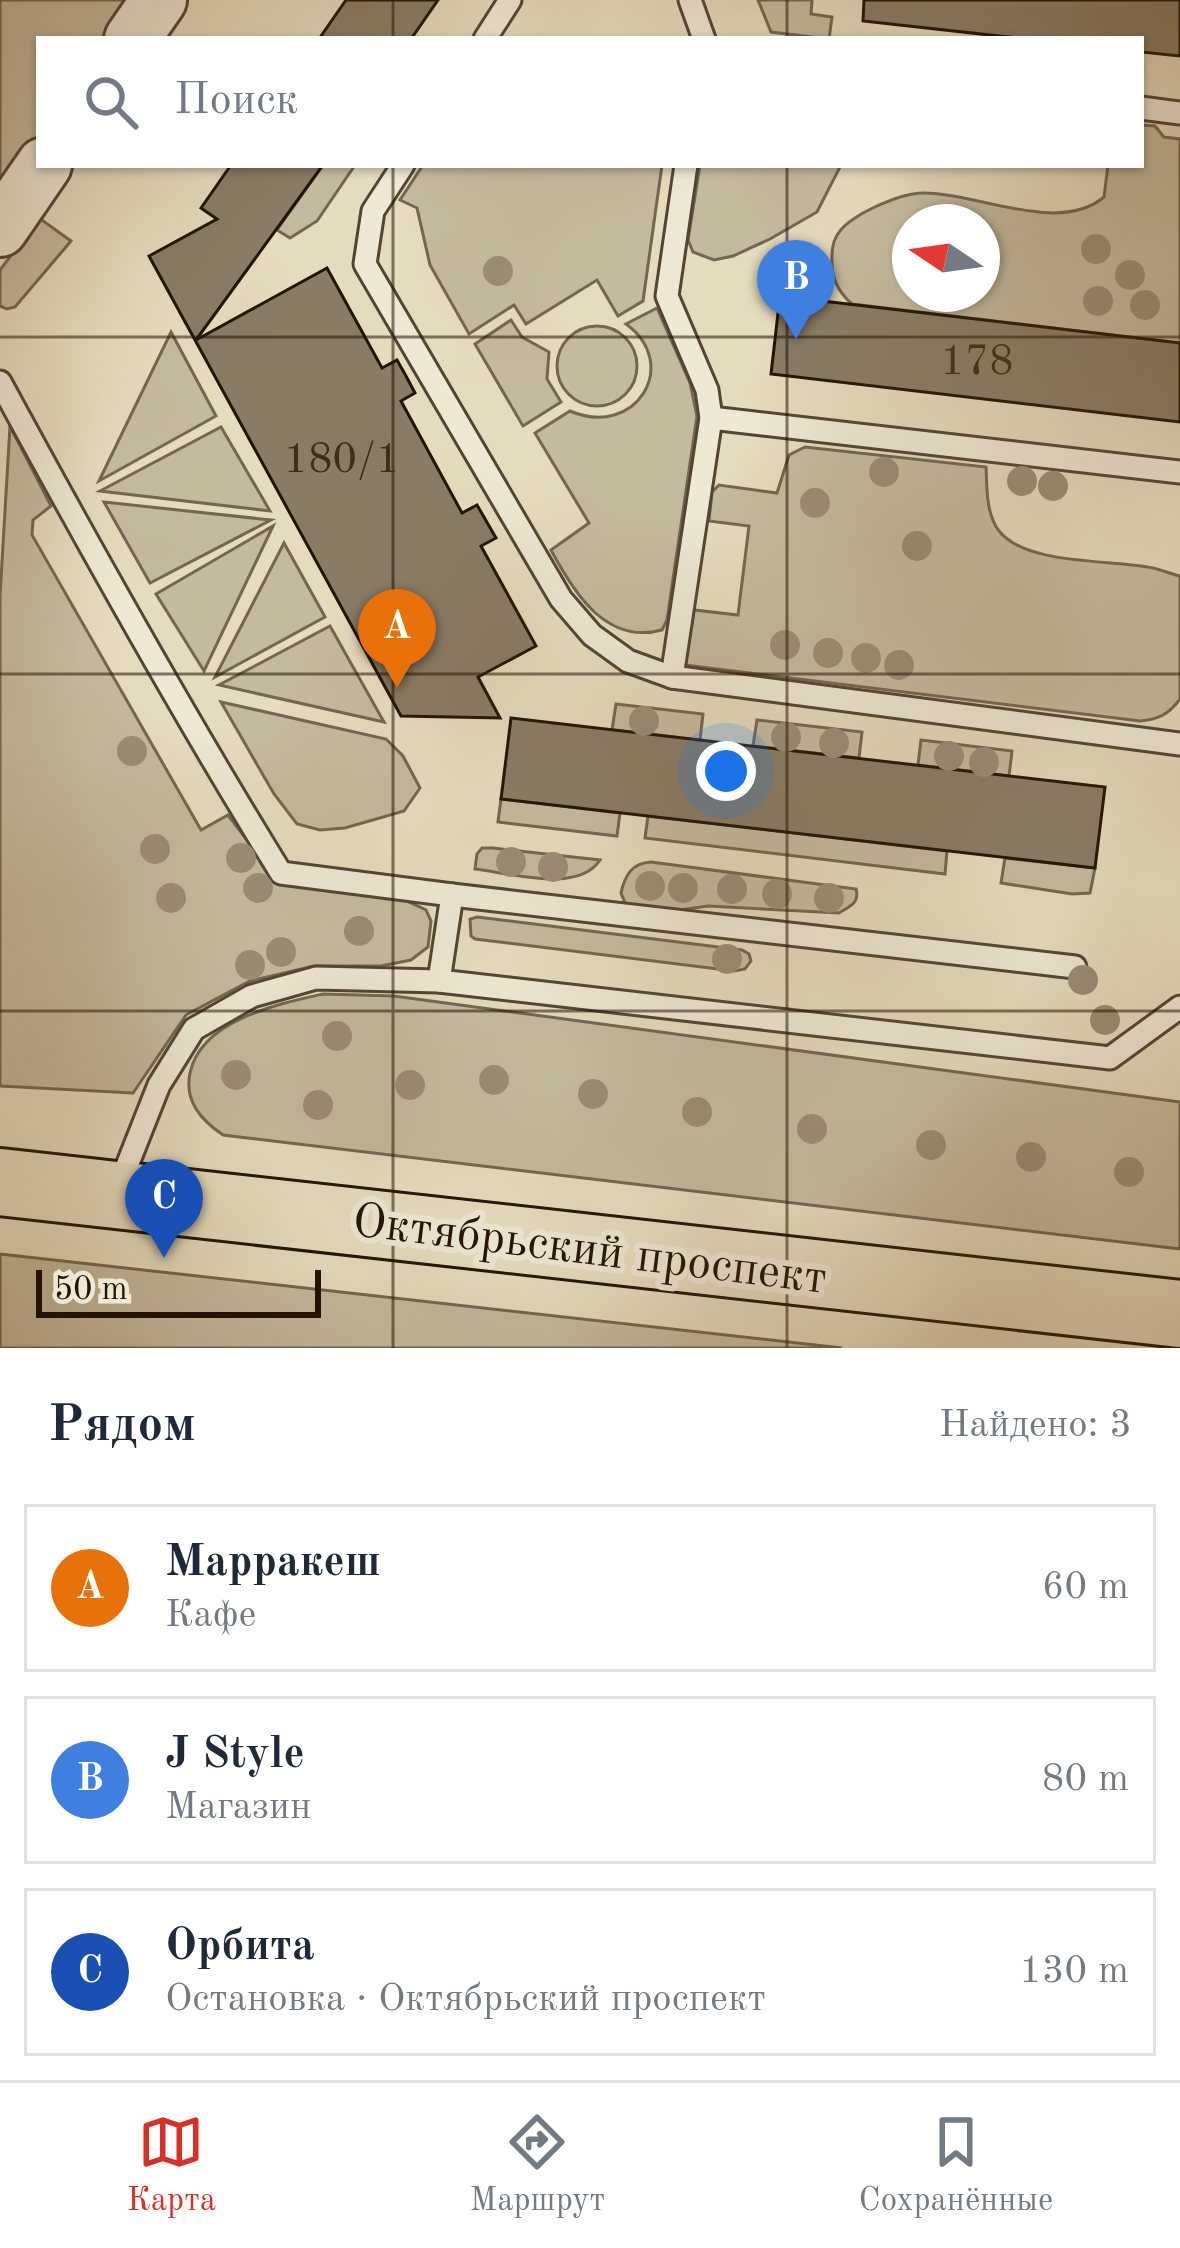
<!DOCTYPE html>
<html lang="ru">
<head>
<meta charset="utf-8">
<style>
  :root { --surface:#fff; --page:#f2f2f3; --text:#1f2937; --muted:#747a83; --line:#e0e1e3; --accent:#d93025 }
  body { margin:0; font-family:"Old Standard TT",serif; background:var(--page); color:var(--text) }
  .compass { position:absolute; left:892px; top:204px; width:108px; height:108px; border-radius:50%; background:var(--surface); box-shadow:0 3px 9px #0004; rotate:283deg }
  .scale { position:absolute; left:36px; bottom:30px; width:285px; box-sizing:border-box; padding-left:12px; border:6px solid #241305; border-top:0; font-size:33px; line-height:42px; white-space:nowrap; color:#241305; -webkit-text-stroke:9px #eee8d4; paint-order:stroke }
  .you { position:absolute; left:726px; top:771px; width:42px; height:42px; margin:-30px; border:9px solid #fff; border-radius:50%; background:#1a73e8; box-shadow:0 0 0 18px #1a73e833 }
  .badge { display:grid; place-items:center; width:78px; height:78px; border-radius:50%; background:var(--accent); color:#fff; font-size:39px; font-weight:700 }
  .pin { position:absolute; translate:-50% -99px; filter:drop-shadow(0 3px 6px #0008) }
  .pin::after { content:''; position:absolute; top:63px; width:42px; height:36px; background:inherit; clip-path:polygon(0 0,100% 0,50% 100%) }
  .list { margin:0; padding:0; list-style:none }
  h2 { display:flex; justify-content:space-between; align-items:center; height:156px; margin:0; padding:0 48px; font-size:51px }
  h2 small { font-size:39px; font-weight:400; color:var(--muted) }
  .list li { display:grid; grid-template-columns:78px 1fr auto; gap:36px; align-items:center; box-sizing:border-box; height:168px; margin:0 24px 24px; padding:0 24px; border:3px solid var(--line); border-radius:0px }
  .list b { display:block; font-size:45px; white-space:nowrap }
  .list p { margin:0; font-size:39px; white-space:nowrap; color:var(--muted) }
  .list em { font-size:39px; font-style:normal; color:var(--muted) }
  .icon { flex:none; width:66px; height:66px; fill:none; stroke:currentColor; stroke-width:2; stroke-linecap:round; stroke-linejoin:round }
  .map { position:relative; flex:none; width:1180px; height:1348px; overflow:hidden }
  .search { position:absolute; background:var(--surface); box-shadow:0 3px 9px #0004; left:36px; right:36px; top:36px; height:132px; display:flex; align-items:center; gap:30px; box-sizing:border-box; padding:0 42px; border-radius:0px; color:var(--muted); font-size:45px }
  .sheet { height:732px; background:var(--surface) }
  nav { display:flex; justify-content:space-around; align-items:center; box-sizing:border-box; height:168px; border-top:3px solid var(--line); background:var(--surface); font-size:33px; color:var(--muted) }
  nav a { display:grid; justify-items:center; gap:6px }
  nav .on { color:var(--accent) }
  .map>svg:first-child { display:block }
  .green { fill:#c4ba9e; stroke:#746652; stroke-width:3; fill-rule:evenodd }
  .building { fill:#887c65; stroke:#241305; stroke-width:3 }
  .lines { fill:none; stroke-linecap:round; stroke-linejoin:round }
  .service-casing { stroke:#544533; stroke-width:27 }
  .tertiary-casing { stroke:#544533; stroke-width:60 }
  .primary-casing { stroke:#241305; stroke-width:72 }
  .service { stroke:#eee8d4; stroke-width:21 }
  .tertiary { stroke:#eee8d4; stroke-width:54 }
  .primary { stroke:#e5dcbd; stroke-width:66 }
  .tree { fill:#9a8d76 }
  .grid { fill:none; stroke:#241305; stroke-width:3; stroke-opacity:0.55 }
  .labels { text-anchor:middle; stroke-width:12; stroke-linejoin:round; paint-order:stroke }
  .number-label { font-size:42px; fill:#3d2d1d }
  .street-label { font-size:48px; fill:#241305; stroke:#eee8d4 }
</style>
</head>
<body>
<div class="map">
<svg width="1180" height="1348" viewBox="0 0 1180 1348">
  <rect width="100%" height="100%" fill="#e5dcbd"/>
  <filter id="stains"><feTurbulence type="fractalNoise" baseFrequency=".00167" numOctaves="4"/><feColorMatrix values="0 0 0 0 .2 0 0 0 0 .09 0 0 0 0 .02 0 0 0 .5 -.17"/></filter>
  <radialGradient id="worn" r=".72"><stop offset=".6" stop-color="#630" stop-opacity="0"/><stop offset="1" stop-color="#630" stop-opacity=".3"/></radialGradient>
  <g class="green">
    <path d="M0,0H152L125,39H39V163L12,185L0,176Z"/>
    <path d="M758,0H812L811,14L832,17L829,39L771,32Z"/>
    <path d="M1141,125L1155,126L1164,137L1180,139V343L852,304C836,290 831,276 832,255C832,233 846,223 863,213C880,204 905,193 924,193C978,193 1059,235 1104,197L1108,165H1141ZM910,222H982V294H910Z"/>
    <path d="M323,165H355L317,221L290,238L277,230Z"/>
    <path d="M423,165H662L643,301L618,316L597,280L526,324L514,305L469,334L430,265L417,208L400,200Z"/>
    <path d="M700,165H841L817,212L770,239L733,256L714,260L693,252L688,240Z"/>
    <path d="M39,218L71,241L15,307L7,309L0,306V270Z"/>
    <path d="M657,308L690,383L697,416L667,620L662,630C606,645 574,593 551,550L589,523L535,433L570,411C635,439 682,365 626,324Z"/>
    <path d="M511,320L522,337L549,352L547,379L561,402L523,426L475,344Z"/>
    <circle cx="597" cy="366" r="40"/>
    <path d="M171,332L216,416L99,481Z"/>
    <path d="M10,426L51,506L33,520L32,535L201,830L228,815L265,864L398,897L426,910L431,921L428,947L411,960L381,966H314L250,981L186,1015L133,1093L0,1086V596Z"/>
    <path d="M221,427L270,511L100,491Z"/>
    <path d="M805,447L986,467C987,488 986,514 999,531C1027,566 1112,559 1153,568C1162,570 1171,574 1180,576V699C1168,715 1159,719 1140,721L685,665L694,610L738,615L749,526L709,521L712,492L719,485L777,493L789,455Z"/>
    <path d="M104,502L271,520L150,583Z"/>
    <path d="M273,526L204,671L156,594Z"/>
    <path d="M284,543L325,617L215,677Z"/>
    <path d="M330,626L384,722L219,685Z"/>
    <path d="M221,702L386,739L403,756L420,788L404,811L345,828L320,830L297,824L274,794Z"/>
    <path d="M616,704L703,714L700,740L612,730Z"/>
    <path d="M757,720L862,732L859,758L753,746Z"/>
    <path d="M921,740L1012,751L1009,776L918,765Z"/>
    <path d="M501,799L620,813L617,836L498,822Z"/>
    <path d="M648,816L947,851L945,874L645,838Z"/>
    <path d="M482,848H493L600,860C578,894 510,873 475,869L477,854Z"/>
    <path d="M1005,858L1095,868L1090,893L1072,894L1001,883Z"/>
    <path d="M651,862L856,889C860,903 850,906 839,913L708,906L659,913L626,905L621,893C625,875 632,863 651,862Z"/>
    <path d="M477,917L742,950L749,954L751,961L745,969L734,971L475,939L471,936L470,919Z"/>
    <path d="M323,994L394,996L1180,1102V1249L223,1135C201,1120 184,1101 190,1073C201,1020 278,1004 323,994Z"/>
    <path d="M0,1254L842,1348H0Z"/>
  </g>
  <g class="building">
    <path d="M346,0H438L411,39H319Z"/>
    <path d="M864,0H1180V56L1141,52V39H1026L863,21Z"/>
    <path d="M231,165H323L196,340L327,268L382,368L397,360L406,376L415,393L401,401L462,513L477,505L496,538L481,546L536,646L478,677L500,718L401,716L149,256L217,219L201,208Z"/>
    <path d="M780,296L1180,343V422L771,374Z"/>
    <path d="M511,718L1105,787L1095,868L501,799Z"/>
  </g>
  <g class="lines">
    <defs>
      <g id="service">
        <path d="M690,0L704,39"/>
        <path d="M485,39L510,0"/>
        <path d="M1141,108L1180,113"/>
        <path d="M403,165L373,211L365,264L561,599L592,635L628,661L672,677L1180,744"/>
        <path d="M0,382C90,548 182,713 281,873L452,895L439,981L1110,1058L1180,1007"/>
        <path d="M711,418L1180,472"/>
        <path d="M672,677L711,418L707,390L667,296L686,165"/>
        <path d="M452,895L1075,967"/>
        <path d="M119,1186L159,1085L194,1029L252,996L316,978L439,981"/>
      </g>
      <g id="tertiary">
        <path d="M132,39L159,0"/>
        <path d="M0,229L44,165"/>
      </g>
      <path id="primary" d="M0,1182L1180,1314"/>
    </defs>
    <use href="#service" class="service-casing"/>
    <use href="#tertiary" class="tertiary-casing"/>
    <use href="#primary" class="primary-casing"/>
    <use href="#service" class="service"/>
    <use href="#tertiary" class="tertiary"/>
    <use href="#primary" class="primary"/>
  </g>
  <g class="tree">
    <circle cx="1096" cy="249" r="15"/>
    <circle cx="498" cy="271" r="15"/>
    <circle cx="1130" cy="275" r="15"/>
    <circle cx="1098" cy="301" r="15"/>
    <circle cx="1145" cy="305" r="15"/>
    <circle cx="884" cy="472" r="15"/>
    <circle cx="1022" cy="481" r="15"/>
    <circle cx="1053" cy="486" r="15"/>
    <circle cx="815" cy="503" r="15"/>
    <circle cx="917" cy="546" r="15"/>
    <circle cx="785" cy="645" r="15"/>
    <circle cx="828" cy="653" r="15"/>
    <circle cx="866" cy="658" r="15"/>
    <circle cx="899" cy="665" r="15"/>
    <circle cx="644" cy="721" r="15"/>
    <circle cx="786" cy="737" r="15"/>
    <circle cx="834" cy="743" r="15"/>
    <circle cx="132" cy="751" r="15"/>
    <circle cx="949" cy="756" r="15"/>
    <circle cx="984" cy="762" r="15"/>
    <circle cx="155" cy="849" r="15"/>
    <circle cx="241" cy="858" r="15"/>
    <circle cx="511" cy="862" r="15"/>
    <circle cx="553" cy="867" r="15"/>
    <circle cx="650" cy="886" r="15"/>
    <circle cx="258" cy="888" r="15"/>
    <circle cx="683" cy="888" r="15"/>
    <circle cx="732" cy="889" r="15"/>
    <circle cx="777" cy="894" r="15"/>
    <circle cx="171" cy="898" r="15"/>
    <circle cx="829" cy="898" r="15"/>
    <circle cx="359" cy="931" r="15"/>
    <circle cx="281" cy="952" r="15"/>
    <circle cx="727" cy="959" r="15"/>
    <circle cx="250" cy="965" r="15"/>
    <circle cx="1083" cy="980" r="15"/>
    <circle cx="1105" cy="1020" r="15"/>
    <circle cx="337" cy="1036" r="15"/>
    <circle cx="236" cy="1075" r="15"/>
    <circle cx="494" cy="1080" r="15"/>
    <circle cx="410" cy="1085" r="15"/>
    <circle cx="593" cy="1094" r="15"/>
    <circle cx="318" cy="1105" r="15"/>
    <circle cx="697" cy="1112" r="15"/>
    <circle cx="812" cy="1129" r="15"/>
    <circle cx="931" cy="1145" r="15"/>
    <circle cx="1031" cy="1157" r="15"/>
    <circle cx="1129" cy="1172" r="15"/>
  </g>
  <path class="grid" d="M393,0V39M787,0V39M393,165V1348M787,165V1348M0,337H1180M0,674H1180M0,1011H1180"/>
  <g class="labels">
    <g class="number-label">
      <text x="977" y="374">178</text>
      <text x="342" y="472">180/1</text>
    </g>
    <g class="street-label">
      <text transform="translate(590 1247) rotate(7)" y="17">Октябрьский проспект</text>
    </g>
  </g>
  <rect width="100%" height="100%" filter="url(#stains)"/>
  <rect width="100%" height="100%" fill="url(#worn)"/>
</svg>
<svg class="compass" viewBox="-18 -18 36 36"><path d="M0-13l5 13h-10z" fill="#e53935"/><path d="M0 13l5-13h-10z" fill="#747a83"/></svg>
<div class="scale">50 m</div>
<div class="you"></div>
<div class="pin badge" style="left:397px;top:688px;background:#e8710a">A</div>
<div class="pin badge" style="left:796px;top:339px;background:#3f7fe0">B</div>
<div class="pin badge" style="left:164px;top:1258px;background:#1a4fb4">C</div>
<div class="search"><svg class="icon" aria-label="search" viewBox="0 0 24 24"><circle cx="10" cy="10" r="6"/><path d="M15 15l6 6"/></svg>Поиск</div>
</div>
<section class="sheet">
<h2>Рядом<small>Найдено: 3</small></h2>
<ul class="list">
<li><span class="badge" style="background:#e8710a">A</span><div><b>Марракеш</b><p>Кафе</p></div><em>60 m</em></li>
<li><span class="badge" style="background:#3f7fe0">B</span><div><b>J Style</b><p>Магазин</p></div><em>80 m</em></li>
<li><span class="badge" style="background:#1a4fb4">C</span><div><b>Орбита</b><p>Остановка · Октябрьский проспект</p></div><em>130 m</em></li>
</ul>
</section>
<nav>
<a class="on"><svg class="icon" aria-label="map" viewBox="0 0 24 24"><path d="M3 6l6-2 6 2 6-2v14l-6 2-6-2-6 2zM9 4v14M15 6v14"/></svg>Карта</a>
<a><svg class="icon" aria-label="directions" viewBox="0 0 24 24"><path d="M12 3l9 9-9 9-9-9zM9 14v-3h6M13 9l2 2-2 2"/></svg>Маршрут</a>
<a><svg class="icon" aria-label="saved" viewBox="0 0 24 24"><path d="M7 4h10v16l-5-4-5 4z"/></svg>Сохранённые</a>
</nav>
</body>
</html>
